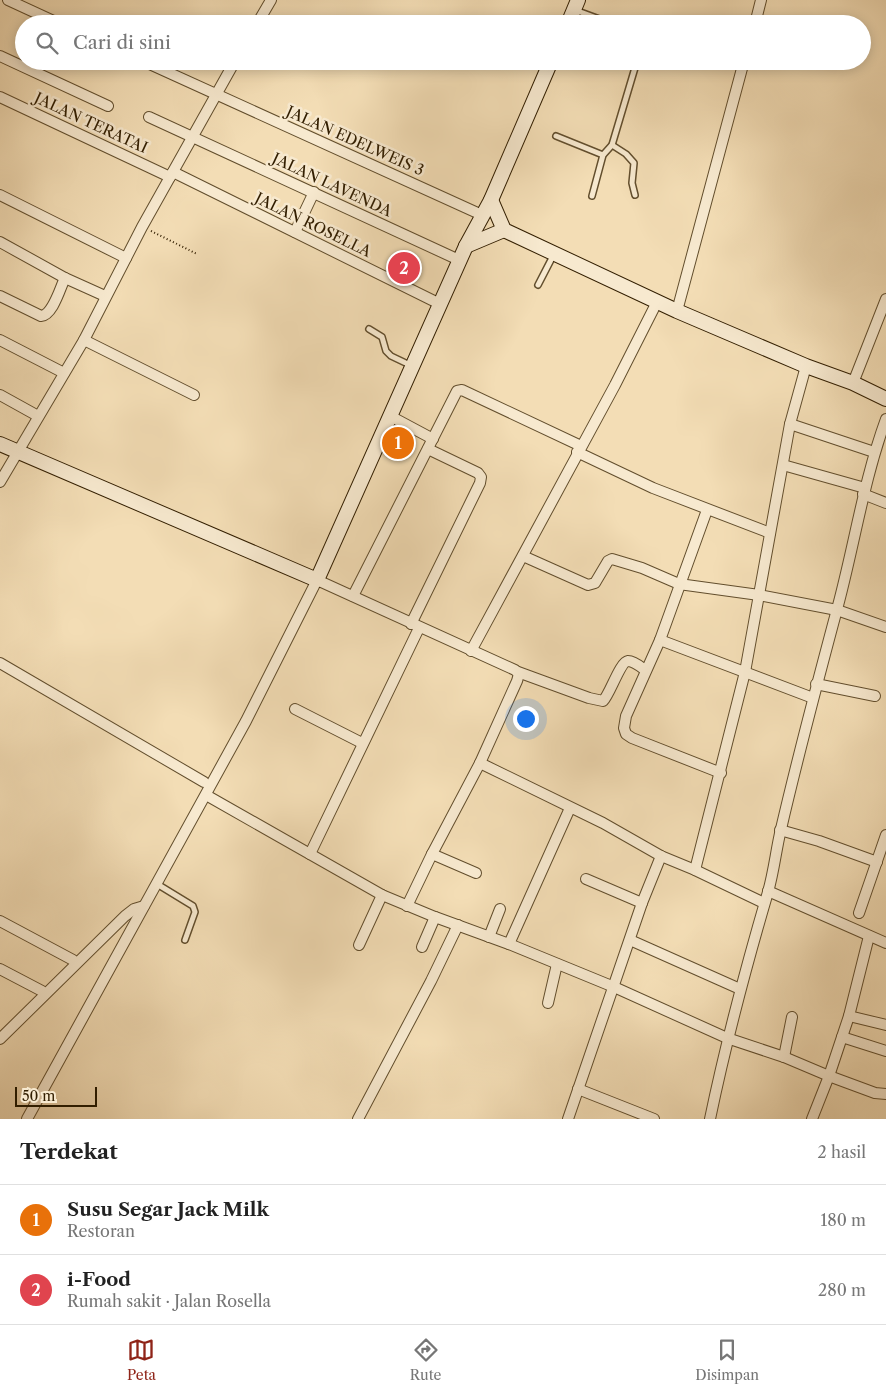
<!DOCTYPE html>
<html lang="id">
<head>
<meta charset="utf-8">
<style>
  :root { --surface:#fff; --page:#f6f6f6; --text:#222; --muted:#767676; --line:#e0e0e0; --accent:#8f2418 }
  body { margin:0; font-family:"Libre Caslon Text",serif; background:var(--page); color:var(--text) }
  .scale { position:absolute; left:15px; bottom:12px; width:82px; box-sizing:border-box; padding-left:5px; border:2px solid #321e00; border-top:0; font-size:14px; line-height:18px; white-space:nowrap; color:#321e00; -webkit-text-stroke:4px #f7e9cf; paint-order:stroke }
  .you { position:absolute; left:525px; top:718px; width:18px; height:18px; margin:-12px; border:4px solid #fff; border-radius:50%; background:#1a73e8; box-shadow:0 0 0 8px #1a73e833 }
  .badge { display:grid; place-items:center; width:32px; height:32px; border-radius:50%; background:var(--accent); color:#fff; font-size:16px; font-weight:700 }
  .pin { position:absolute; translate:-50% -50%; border:2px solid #fff; box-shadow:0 1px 5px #0006 }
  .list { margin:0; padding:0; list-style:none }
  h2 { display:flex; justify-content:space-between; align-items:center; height:65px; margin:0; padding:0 20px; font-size:21px }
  h2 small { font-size:16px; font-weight:400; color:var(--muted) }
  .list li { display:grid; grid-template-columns:32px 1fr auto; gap:15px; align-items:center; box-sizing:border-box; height:70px; padding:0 20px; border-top:1px solid var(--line) }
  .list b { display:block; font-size:19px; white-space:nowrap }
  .list p { margin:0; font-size:16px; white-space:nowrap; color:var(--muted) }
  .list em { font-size:16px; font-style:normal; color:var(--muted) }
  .icon { flex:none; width:28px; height:28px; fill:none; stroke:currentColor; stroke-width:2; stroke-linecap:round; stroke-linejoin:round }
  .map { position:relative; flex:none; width:886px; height:1119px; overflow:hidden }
  .search { position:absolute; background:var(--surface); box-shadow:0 2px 12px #0003; left:15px; right:15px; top:15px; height:55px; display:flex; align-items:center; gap:12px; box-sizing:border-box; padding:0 18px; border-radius:28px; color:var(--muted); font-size:19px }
  .sheet { height:205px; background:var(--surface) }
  nav { display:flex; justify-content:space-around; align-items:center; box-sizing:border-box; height:70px; border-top:1px solid var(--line); background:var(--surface); font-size:14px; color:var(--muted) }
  nav a { display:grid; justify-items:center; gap:2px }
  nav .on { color:var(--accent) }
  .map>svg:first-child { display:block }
  .building { fill:#96815e; stroke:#321e00 }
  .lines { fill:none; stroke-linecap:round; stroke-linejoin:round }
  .lane-casing { stroke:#624e2d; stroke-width:8 }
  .street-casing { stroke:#624e2d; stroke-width:12 }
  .secondary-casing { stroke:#321e00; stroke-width:16 }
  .path { stroke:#321e00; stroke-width:2; stroke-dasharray:1 2.5; stroke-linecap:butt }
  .lane { stroke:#f7e9cf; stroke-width:5 }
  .street { stroke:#f7e9cf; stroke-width:10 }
  .secondary { stroke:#f7e9cf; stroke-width:14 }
  .labels { text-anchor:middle; stroke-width:5; stroke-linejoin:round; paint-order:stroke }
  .street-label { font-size:15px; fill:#321e00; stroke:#f7e9cf }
</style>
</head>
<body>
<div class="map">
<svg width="886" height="1119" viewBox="0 0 886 1119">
  <rect width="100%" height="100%" fill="#f3ddb5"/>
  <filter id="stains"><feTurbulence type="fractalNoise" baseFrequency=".004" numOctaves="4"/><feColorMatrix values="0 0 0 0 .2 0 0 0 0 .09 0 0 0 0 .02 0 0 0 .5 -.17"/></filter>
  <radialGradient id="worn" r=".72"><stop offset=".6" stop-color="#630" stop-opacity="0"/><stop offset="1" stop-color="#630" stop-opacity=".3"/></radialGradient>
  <path class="building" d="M403,256L415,262L406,280L394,273Z"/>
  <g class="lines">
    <defs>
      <g id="lane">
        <path d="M575,10L613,24"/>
        <path d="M556,136L603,155"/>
        <path d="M612,145L626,154L634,163L632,183L635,195"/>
        <path d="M592,196L603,155L612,145L637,61"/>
        <path d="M538,285L554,254"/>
        <path d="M369,329L382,337L386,351L391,356L412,366"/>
        <path d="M157,884L193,906L195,912L185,940"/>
      </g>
      <g id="street">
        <path d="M8,0L60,24"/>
        <path d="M257,24L271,0"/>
        <path d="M755,24L761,0"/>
        <path d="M0,56L108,106"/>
        <path d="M143,61L482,215"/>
        <path d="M0,97L170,177"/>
        <path d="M149,117L459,260"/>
        <path d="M173,172L440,304"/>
        <path d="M0,195L126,258"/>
        <path d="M295,232L314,192"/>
        <path d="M0,242L65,278L105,296"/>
        <path d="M0,296L41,316C53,315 60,288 65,278"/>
        <path d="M677,311L744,61"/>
        <path d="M0,340L64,373"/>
        <path d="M84,340L194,395"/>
        <path d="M853,383L886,299"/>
        <path d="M0,395L38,416"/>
        <path d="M390,416L433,439"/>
        <path d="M790,424L874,452"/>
        <path d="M577,452L653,488L770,533"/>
        <path d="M783,465L865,488"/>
        <path d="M0,482L84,340L142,227L235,61"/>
        <path d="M863,494L886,503"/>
        <path d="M707,510L660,640L626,716L624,728L626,734L632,738L721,773"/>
        <path d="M523,556L588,585L595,583L608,561L612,559L642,568L679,584L759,595L837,610L886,627"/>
        <path d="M353,596L457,391L462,390L581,446"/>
        <path d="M411,624L480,483L481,477L478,473L428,449"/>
        <path d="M660,640L813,698"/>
        <path d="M471,651L615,385L657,302"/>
        <path d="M0,663L204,782"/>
        <path d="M518,672L589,698L603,701C610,694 620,662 628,661C634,661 641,667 645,670"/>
        <path d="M816,684L875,696"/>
        <path d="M295,709L362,743"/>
        <path d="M480,763L603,823L661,856L695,870L764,903"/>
        <path d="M206,795L382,895L435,917L509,944L614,987L727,1038L784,1057L829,1076L875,1093L886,1094"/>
        <path d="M780,830L819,841L877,862"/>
        <path d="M310,854L419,628"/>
        <path d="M432,854L476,873"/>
        <path d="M695,870L745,672L790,424L806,366"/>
        <path d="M586,879L642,903"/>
        <path d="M768,891L886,943"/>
        <path d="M859,913L886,835"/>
        <path d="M0,921L73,960"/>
        <path d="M489,937L500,909"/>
        <path d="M630,940L740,989"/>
        <path d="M509,944L570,808"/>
        <path d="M359,945L382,895"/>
        <path d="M422,947L435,917"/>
        <path d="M0,969L42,991"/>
        <path d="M548,1003L557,964"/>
        <path d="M849,1016L886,1025"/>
        <path d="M842,1037L886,1051"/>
        <path d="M0,1039L125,916L134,909L144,906"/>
        <path d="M784,1057L792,1017"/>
        <path d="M578,1089L654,1119"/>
        <path d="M27,1119L246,721L317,580L515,670L519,674L517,681L480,763L432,854L407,906"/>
        <path d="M358,1119L431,981L458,925"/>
        <path d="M568,1119L642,903L661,856"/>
        <path d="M710,1119C726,1042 746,967 768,892C774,871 776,850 781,829C798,756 817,684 836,613C854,548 863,482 886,419"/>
        <path d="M812,1119L829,1076L849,1016L869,936"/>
      </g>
      <g id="secondary">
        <path d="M568,24L578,0"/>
        <path d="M491,200L504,230L677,311L806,366L853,383L886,399"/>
        <path d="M466,246L504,230"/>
        <path d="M0,444L317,580L466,246L491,200L551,61"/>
      </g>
    </defs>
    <use href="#lane" class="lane-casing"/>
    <use href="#street" class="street-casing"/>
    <use href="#secondary" class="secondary-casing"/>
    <path class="path" d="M151,231L197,254"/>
    <use href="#lane" class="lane"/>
    <use href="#street" class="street"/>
    <use href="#secondary" class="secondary"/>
  </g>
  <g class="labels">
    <g class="street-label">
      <text transform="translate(91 123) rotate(25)" y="5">JALAN TERATAI</text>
      <text transform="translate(355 141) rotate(24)" y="5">JALAN EDELWEIS 3</text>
      <text transform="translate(332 185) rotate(25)" y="5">JALAN LAVENDA</text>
      <text transform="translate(313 225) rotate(26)" y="5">JALAN ROSELLA</text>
    </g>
  </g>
  <rect width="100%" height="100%" filter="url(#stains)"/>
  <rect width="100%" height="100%" fill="url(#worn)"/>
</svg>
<div class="scale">50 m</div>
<div class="you"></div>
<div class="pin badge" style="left:398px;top:443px;background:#e8710a">1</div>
<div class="pin badge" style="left:404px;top:268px;background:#e0444e">2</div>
<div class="search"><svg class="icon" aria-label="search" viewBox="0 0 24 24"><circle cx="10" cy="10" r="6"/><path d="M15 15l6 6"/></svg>Cari di sini</div>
</div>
<section class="sheet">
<h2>Terdekat<small>2 hasil</small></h2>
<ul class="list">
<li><span class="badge" style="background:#e8710a">1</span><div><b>Susu Segar Jack Milk</b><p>Restoran</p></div><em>180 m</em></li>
<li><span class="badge" style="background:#e0444e">2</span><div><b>i-Food</b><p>Rumah sakit · Jalan Rosella</p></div><em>280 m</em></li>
</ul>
</section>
<nav>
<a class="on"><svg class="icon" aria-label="map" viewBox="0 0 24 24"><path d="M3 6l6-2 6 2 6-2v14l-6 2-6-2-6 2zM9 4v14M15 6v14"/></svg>Peta</a>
<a><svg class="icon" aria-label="directions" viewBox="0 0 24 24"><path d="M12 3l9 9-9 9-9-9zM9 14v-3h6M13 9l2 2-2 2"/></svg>Rute</a>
<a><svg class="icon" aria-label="saved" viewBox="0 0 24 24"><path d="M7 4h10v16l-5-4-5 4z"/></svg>Disimpan</a>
</nav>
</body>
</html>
